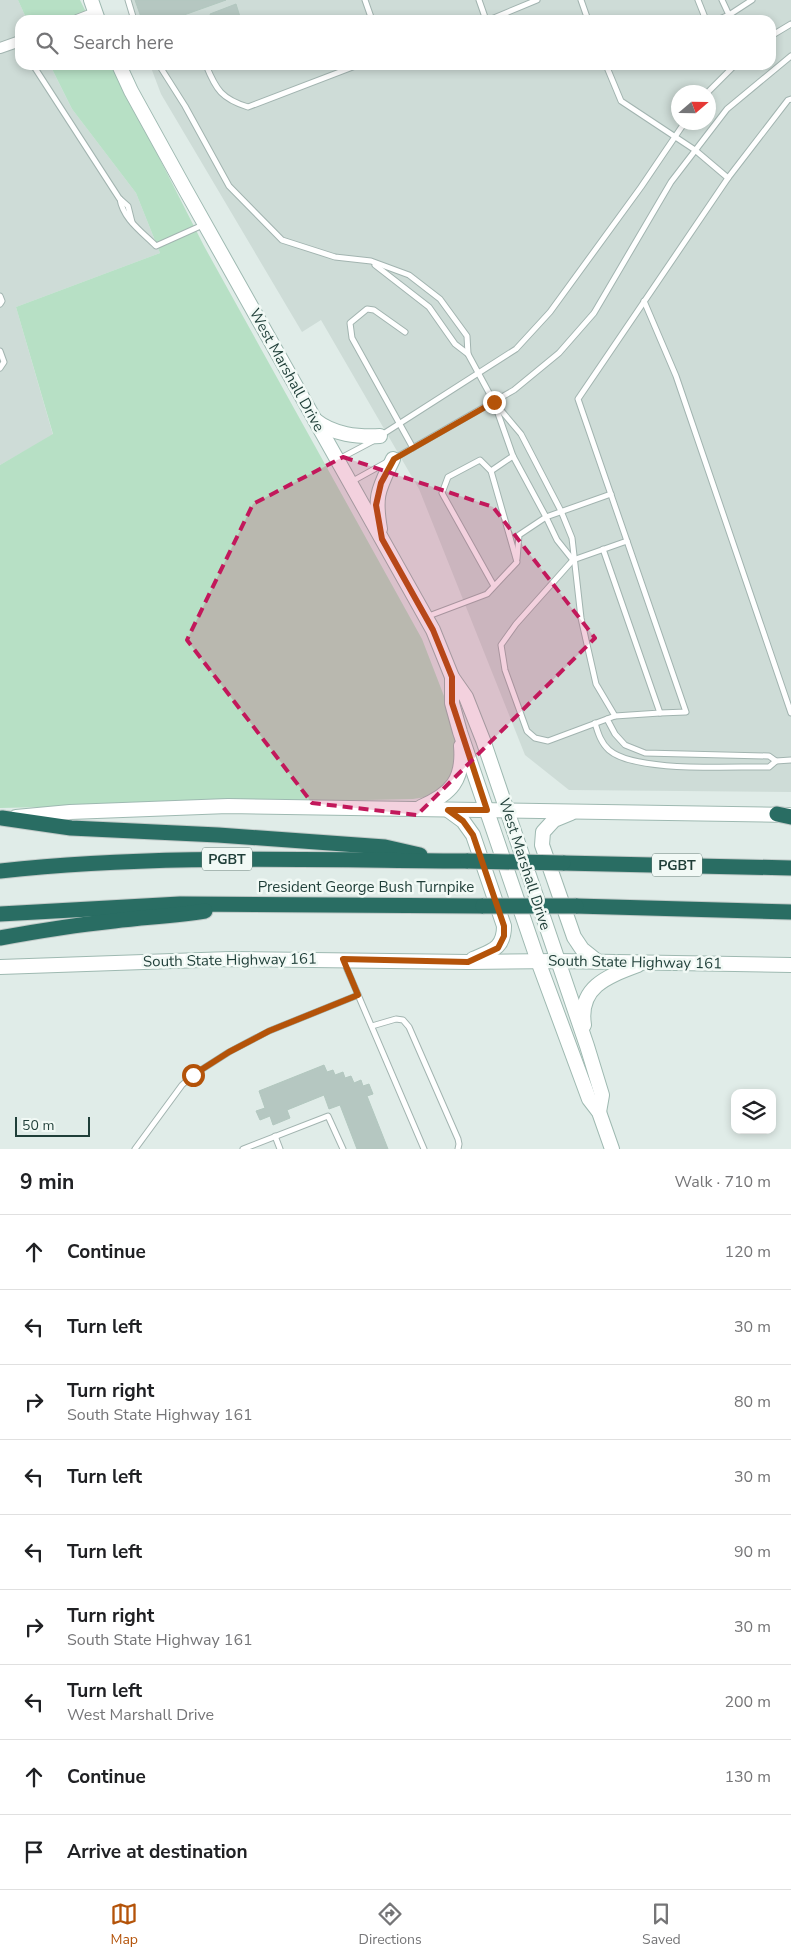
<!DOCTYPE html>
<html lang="en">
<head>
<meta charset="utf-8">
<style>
  :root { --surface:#fff; --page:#f2f2f2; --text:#202124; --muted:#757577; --line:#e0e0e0; --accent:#b45309 }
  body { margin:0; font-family:"Nunito Sans",sans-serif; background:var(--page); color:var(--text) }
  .controls { position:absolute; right:15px; bottom:15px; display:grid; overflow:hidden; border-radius:10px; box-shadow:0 2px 8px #0003 }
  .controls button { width:45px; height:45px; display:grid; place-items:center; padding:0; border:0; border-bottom:1px solid var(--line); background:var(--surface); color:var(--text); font:25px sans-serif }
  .compass { position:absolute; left:671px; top:85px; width:45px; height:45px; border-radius:50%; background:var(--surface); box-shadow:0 2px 8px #0003; rotate:70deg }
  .scale { position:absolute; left:15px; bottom:12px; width:75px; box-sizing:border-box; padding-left:5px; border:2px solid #1f3e38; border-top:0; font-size:14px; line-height:18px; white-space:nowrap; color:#1f3e38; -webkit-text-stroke:4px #f1f9f5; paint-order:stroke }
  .stop { position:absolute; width:15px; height:15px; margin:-11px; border:4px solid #b45309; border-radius:50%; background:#fff }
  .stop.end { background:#b45309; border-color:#fff; box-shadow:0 1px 5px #0008 }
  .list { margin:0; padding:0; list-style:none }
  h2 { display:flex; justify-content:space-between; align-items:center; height:65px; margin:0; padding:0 20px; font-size:21px }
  h2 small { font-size:16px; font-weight:400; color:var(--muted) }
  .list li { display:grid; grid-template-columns:32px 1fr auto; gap:15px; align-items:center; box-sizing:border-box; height:75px; padding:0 20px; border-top:1px solid var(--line) }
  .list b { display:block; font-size:19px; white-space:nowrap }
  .list p { margin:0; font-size:16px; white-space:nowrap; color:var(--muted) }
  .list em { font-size:16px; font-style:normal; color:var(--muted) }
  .icon { flex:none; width:28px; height:28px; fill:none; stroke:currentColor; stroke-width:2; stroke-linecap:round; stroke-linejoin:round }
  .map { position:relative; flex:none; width:791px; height:1149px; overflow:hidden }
  .search { position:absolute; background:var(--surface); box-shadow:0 2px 8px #0003; left:15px; right:15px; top:15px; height:55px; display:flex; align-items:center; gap:12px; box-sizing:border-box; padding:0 18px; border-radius:15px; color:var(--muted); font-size:19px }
  .sheet { height:740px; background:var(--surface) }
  nav { display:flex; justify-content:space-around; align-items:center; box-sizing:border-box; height:70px; border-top:1px solid var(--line); background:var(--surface); font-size:14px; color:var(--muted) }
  nav a { display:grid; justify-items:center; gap:2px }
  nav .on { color:var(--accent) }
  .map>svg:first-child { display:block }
  .built { fill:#cedcd7; fill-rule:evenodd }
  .green { fill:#b7e0c5 }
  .building { fill:#b5c7c1; stroke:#b2c7bf }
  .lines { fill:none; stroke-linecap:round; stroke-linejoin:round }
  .lane-casing { stroke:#a2b4b0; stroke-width:7 }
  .street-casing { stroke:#a2b4b0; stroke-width:12 }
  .secondary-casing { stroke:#9eb9b1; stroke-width:16 }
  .highway-casing { stroke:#c0c9c7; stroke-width:17 }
  .lane { stroke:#fff; stroke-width:5 }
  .street { stroke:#fff; stroke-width:10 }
  .secondary { stroke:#fff; stroke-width:14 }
  .highway { stroke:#296d63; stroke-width:15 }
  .highway-bridge-casing { stroke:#c0c9c7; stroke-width:17; stroke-linecap:butt }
  .highway-bridge { stroke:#296d63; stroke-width:15 }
  .route { stroke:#b45309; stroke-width:6 }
  .marked { fill:#c2185b; fill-opacity:0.2; stroke:#c2185b; stroke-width:4; stroke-dasharray:10 6; stroke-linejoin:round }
  .labels { text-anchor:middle; stroke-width:5; stroke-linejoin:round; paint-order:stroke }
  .shield { fill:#f1f9f5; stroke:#5e7671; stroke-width:1 }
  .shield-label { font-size:14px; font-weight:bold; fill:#1f3e38 }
  .street-label { font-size:15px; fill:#1f3e38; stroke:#f1f9f5 }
</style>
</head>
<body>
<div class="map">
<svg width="791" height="1149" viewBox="0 0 791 1149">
  <rect width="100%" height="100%" fill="#e0ece8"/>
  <g class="built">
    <path d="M0,0H18L27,20H20V65H50L72,109L136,193L160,253L16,307L53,435L0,465Z"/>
    <path d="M125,0H791V792L569,790L525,755L419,489L321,320L302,332L161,94L150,65H771V20H132ZM678,92H708V122H678Z"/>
  </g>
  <g class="green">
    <path d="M18,0H80L90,20H27Z"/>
    <path d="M50,65H112L204,246L422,639L444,696L458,747L453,775L432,796L413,799L0,808V465L53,434L16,307L160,253L136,193L72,109Z"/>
  </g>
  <g class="building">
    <path d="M135,0H226L170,20H166L165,17L156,20H142Z"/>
    <path d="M236,4L241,20H212L210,14Z"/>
    <path d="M324,1065L327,1072L333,1070L335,1075L343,1072L345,1078L351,1076L354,1083L361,1080L363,1086L369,1084L373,1094L367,1096L388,1149H357L340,1105L329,1109L324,1095L287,1110L290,1118L273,1125L270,1116L260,1120L256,1111L265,1108L259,1091Z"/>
  </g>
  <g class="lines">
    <defs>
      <g id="lane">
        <path d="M128,0L134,20"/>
        <path d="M365,0L372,20"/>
        <path d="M479,0L486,20"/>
        <path d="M581,0L588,20"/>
        <path d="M698,0L706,20"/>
        <path d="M722,0L729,15L752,0"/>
        <path d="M489,20L537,0"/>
        <path d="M717,20L729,15"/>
        <path d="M771,36L791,24"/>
        <path d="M33,65L119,198L128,206L132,222"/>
        <path d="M159,65L185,106L229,186L282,240L335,257L371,261L409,275L440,299L467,336L468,354"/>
        <path d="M206,65C216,90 222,99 248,107L358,65"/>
        <path d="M606,65L621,101L695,150L728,178L578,399L686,712L660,713"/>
        <path d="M708,92L735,65"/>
        <path d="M728,178L788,100L791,99"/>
        <path d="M120,199C123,219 142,232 156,246L205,224"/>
        <path d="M375,265L429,307L455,344L468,354L494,402L513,456L546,517L557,540L573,560"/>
        <path d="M0,296L2,301L0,304"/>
        <path d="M644,301L676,376L791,713"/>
        <path d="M405,332L374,310L367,309L350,323L352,338L413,448"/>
        <path d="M0,351L4,362L0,368"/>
        <path d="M494,402L521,434L561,511L572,538L581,618L596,684L615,716L660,713L603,549"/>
        <path d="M380,436L516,349L550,312L641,187L685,122"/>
        <path d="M395,458L514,390L559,353L594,313L671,182L727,109L791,56"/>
        <path d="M339,459L373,441"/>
        <path d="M491,471L513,456"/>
        <path d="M351,482L387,462"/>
        <path d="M517,559L519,535L546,517L611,494"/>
        <path d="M426,617L487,594L517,562L491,471L480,460L448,477L442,493L494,586"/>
        <path d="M615,716L548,741L535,738L527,731L505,670L501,645L516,624L573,560L627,541"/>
        <path d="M607,719L615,734L625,745L645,753L769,756L776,761"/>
        <path d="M595,723C598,733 601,743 609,750C635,773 733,766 769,767L776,761L791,760"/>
        <path d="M344,962L424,1149"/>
        <path d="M372,1026L396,1019L403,1020L409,1027L458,1139L459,1144L458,1149"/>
        <path d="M275,1136L280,1149"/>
        <path d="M135,1149L182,1085L193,1075L229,1052L269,1031L358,995"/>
        <path d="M243,1149L328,1116L343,1149"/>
      </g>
      <g id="street">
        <path d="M77,20L95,13"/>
        <path d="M0,48L20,41"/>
      </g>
      <g id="secondary">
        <path d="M91,0L98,20"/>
        <path d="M119,65L131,91L184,187L433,630L452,677L466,697L483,740L587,1046L602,1095L599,1112"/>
        <path d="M315,420C334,435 357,437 380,436"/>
        <path d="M380,529C374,494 379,489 393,459"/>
        <path d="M452,677V703L460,732L538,961L589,1099L599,1112L612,1149"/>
        <path d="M421,807C451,794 464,780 461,746"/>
        <path d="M448,810L463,821L473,835L504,926C504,949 491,951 473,959"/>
        <path d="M571,813L554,820L543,832L542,845L574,937L582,949L597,961"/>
        <path d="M16,817L70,812L228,806L789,815"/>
        <path d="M0,967L230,959L468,962L557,961L791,965"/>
        <path d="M584,1025C578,986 609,976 638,965"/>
      </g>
      <g id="highway">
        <path d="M777,814L791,817"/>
        <path d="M2,818L71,828L218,835L385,847L420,855"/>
        <path d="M563,863L791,868"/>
        <path d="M0,871C155,854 312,860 468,861"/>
        <path d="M576,906L791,912"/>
        <path d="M0,914L180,904L483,906"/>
        <path d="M0,938C38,931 76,925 114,921C145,917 175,916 205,911"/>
      </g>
    </defs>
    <use href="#lane" class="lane-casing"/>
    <use href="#street" class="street-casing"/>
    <use href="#secondary" class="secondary-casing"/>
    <use href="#highway" class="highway-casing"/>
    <use href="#lane" class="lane"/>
    <use href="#street" class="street"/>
    <use href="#secondary" class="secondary"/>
    <use href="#highway" class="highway"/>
    <defs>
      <g id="highway-bridge">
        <path d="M468,861L563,863"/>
        <path d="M483,906H576"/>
      </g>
    </defs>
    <use href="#highway-bridge" class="highway-bridge-casing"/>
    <use href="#highway-bridge" class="highway-bridge"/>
  </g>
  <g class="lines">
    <path class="route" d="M193,1075L229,1052L269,1031L358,995L343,959L468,962L498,948L504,936V926L473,835L463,821L448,810H487L452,703V677L433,630L382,539L376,505L381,483L394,459L494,402"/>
  </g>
  <path class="marked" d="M343,457L493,507L595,638L417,815L312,803L187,640L253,504Z"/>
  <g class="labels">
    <g class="shield">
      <rect x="202" y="847.5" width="50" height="23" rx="4"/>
      <rect x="652" y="853.5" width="50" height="23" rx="4"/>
    </g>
    <g class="shield-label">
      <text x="227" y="864">PGBT</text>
      <text x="677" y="870">PGBT</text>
    </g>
    <g class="street-label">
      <text transform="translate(287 370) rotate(61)" y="5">West Marshall Drive</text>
      <text transform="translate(525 864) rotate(72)" y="5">West Marshall Drive</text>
      <text x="366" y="892">President George Bush Turnpike</text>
      <text transform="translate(230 960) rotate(-1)" y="5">South State Highway 161</text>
      <text transform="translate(635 962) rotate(1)" y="5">South State Highway 161</text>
    </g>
  </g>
</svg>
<div class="controls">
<button><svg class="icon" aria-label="layers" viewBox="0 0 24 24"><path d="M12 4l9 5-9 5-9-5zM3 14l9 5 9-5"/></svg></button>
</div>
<svg class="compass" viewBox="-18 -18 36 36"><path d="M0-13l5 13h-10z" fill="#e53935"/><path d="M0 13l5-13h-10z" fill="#757577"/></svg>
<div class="scale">50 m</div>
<div class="stop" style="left:193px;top:1075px"></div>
<div class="stop end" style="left:494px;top:402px"></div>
<div class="search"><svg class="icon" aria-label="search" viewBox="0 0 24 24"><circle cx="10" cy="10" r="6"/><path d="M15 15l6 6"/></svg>Search here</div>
</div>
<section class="sheet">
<h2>9 min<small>Walk · 710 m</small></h2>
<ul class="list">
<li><svg class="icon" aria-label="ahead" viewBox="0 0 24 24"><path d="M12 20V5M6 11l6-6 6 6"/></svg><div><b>Continue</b></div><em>120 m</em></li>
<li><svg class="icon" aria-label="left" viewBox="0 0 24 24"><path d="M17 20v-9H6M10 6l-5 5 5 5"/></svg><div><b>Turn left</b></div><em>30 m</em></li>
<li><svg class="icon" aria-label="right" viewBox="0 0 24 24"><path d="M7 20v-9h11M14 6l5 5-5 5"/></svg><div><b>Turn right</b><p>South State Highway 161</p></div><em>80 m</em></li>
<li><svg class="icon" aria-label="left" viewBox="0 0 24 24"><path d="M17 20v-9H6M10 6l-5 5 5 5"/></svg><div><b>Turn left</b></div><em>30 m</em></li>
<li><svg class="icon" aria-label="left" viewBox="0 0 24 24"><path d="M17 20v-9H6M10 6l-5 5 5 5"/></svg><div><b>Turn left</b></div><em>90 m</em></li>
<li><svg class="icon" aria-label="right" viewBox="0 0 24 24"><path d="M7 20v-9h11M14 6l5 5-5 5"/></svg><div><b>Turn right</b><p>South State Highway 161</p></div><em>30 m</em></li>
<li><svg class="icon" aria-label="left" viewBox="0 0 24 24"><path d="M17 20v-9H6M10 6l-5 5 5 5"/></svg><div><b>Turn left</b><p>West Marshall Drive</p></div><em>200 m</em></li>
<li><svg class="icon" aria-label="ahead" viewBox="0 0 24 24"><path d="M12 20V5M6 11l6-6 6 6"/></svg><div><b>Continue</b></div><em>130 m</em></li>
<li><svg class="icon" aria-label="arrive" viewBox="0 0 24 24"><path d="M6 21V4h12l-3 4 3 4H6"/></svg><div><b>Arrive at destination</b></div></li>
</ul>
</section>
<nav>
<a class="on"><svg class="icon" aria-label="map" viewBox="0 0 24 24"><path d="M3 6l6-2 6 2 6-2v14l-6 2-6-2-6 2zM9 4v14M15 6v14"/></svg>Map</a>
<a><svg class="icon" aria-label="directions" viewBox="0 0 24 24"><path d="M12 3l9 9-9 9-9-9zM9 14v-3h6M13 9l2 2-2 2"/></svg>Directions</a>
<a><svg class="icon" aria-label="saved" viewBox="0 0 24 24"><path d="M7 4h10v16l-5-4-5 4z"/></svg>Saved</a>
</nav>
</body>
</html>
